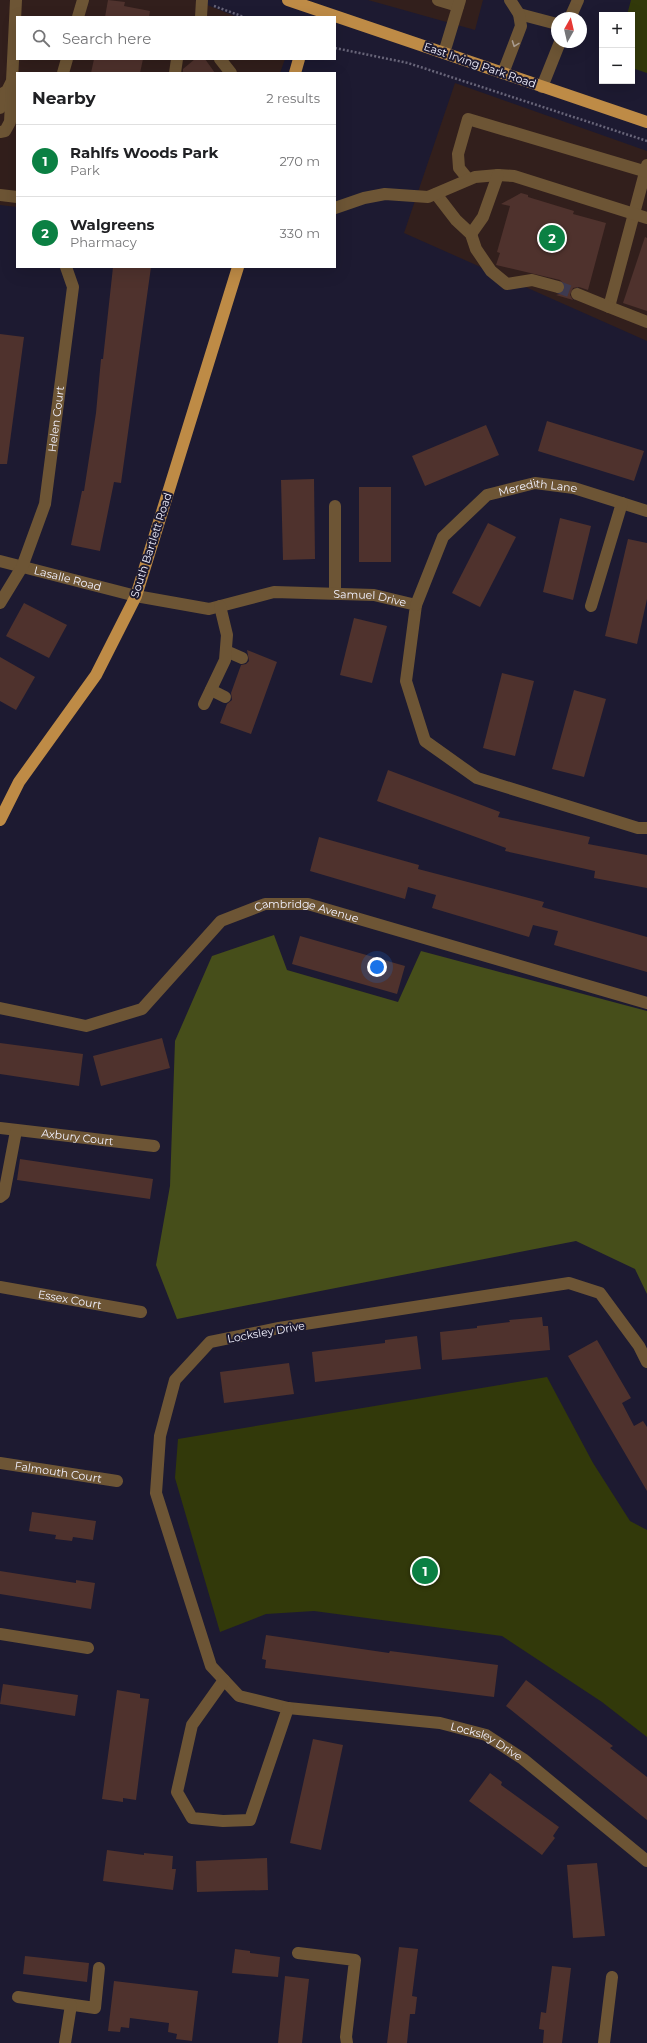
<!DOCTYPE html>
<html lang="en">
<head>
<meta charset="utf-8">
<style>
  :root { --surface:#fff; --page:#f2f2f2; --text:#202124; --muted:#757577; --line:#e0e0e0; --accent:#0b8043 }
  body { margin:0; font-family:Montserrat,sans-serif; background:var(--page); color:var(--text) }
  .controls { position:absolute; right:12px; top:12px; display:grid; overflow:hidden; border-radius:0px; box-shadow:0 4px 16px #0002 }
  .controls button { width:36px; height:36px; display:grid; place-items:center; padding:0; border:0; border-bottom:1px solid var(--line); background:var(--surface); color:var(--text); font:20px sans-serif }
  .compass { position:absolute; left:551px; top:12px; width:36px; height:36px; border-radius:50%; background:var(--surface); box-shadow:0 4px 16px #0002; rotate:8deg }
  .you { position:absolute; left:377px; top:967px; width:14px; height:14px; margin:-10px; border:3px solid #fff; border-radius:50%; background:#1a73e8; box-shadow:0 0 0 6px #1a73e833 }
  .badge { display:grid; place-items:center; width:26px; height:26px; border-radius:50%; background:var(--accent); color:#fff; font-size:13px; font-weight:700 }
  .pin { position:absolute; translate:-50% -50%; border:2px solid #fff; box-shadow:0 1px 4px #0006 }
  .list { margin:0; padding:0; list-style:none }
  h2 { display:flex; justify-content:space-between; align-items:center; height:52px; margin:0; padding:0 16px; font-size:17px }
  h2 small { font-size:13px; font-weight:400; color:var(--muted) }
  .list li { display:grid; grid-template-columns:26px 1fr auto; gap:12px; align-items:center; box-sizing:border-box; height:72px; padding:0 16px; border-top:1px solid var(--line) }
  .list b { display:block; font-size:15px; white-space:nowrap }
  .list p { margin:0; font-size:13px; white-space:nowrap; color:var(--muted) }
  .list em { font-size:13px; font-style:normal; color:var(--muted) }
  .icon { flex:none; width:22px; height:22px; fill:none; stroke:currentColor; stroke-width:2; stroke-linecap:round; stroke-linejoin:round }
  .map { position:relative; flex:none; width:647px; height:2043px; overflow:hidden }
  .search { position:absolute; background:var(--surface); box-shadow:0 4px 16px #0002; left:16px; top:16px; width:320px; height:44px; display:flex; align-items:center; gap:10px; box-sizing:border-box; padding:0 14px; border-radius:0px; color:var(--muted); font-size:15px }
  .panel { position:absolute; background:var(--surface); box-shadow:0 4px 16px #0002; left:16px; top:72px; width:320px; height:196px; border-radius:0px }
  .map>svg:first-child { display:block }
  .commercial { fill:#321f1c }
  .green { fill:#32390a }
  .forest { fill:#464e1a }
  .building { fill:#4f322d }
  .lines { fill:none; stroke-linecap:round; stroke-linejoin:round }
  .minor-tunnel { stroke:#3d3a50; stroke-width:12; stroke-dasharray:12 6; stroke-linecap:butt }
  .path { stroke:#686579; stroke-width:2.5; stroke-dasharray:2 2; stroke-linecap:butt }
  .minor { stroke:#6d5535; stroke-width:12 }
  .major { stroke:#be8b46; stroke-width:12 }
  .oneway { stroke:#a99c90 }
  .labels { text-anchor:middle; stroke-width:4; stroke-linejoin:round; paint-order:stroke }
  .street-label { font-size:11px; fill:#f3f2ff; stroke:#1d1a31 }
</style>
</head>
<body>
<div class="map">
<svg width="647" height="2043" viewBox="0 0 647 2043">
  <rect width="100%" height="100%" fill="#1d1a31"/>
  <g class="commercial">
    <path d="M0,0H195L237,17H17V59H285L280,73H17V207L0,205Z"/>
    <path d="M368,0H483L475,30Z"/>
    <path d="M455,83L647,151V341L404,233Z"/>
  </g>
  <g class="green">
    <path d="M631,0H647V73L632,68V15H627Z"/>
    <path d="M547,1377L593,1463L630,1521L647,1530V1737L602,1702L502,1636L314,1611L266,1614L220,1632L175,1478L178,1439Z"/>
  </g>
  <path class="forest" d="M274,935L287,970L398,1002L421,951L647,1011V1294L635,1269L576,1241L177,1319L156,1265L170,1186L175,1041L212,956Z"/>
  <g class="building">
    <path d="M108,0L125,2L124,6L150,11L149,17H105Z"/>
    <path d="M94,59H143L140,73H91Z"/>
    <path d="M195,59H205L215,73H183V69Z"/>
    <path d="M521,193L528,195V197L574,211L573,214L606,223L588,290L579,287L573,288L570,295L573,300L556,295L563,293L565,289V285L560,280L496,265L500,253L497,252L510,206L501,204Z"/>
    <path d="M645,237L647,238V311L623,303Z"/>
    <path d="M113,267H151L121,483L114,482L100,551L71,545L82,491H84L96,413L101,359H103Z"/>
    <path d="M0,334L24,337L7,464H0Z"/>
    <path d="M547,421L644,451L634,481L538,451Z"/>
    <path d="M486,425L499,455L425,486L412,456Z"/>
    <path d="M314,479L315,559L283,560L281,480Z"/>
    <rect x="359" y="487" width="32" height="75"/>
    <path d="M560,518L591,526L573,600L543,592Z"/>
    <path d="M488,523L516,537L480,607L452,593Z"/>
    <path d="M628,539L647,543V599L637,644L605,636Z"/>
    <path d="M24,603L67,625L49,658L6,636Z"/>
    <path d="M354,618L387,626L372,683L340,675Z"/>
    <path d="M247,650L277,662L251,734L220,723L227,704L232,700L231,693L241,665L246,664L249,661Z"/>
    <path d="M0,657L35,677L16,710L0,701Z"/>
    <path d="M502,673L534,681L515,756L483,748Z"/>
    <path d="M574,690L606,699L584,777L552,769Z"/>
    <path d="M388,770L500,812L498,817L590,837L588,844L647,855V888L594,878L595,871L505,851L506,848L377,801Z"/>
    <path d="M319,837L419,865L418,869L544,902L542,907L647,937V972L554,945L558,931L533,925L529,937L432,908L436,895L408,887L405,899L310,871Z"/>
    <path d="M300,936L405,966L397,994L292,964Z"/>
    <path d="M162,1038L170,1068L101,1086L93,1056Z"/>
    <path d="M0,1043L83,1054L79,1086L0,1074Z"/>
    <path d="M20,1159L153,1179L150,1199L17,1180Z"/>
    <path d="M542,1317L543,1326H548L550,1350L442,1360L440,1332L477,1328V1326L510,1322L509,1320Z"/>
    <path d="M417,1336L421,1369L315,1382L312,1352L385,1343V1340Z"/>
    <path d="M597,1340L631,1398L622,1403L634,1426L643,1421L647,1427V1491L568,1356Z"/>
    <path d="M289,1363L294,1394L224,1403L220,1372Z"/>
    <path d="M32,1512L96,1521L93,1540L73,1537L72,1541L55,1539L56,1535L29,1531Z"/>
    <path d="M0,1571L76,1583V1580L95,1583L91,1609L0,1594Z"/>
    <path d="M266,1635L389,1653L390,1651L498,1665L494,1697L265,1668L266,1660L262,1659Z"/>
    <path d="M526,1680L613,1746L610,1748L647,1777V1820L506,1706Z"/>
    <path d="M3,1684L78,1695L75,1716L0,1704Z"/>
    <path d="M117,1690L140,1694V1698L149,1699L136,1800L123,1798V1802L102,1799Z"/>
    <path d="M313,1739L343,1745L321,1850L290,1843Z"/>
    <path d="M490,1773L502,1782L501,1785L559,1827L553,1836L555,1838L542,1855L469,1801Z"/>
    <path d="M107,1850L144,1855V1853L173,1856L172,1869H176L173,1890L103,1881Z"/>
    <path d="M267,1858L268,1890L197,1892L196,1861Z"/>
    <path d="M597,1863L605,1936L573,1938L567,1865Z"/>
    <path d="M399,1947L418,1949L412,1996L417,1997L415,2014H410L407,2043H387Z"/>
    <path d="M235,1949L250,1951V1953L280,1957L278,1977L232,1973Z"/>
    <path d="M25,1956L89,1963L87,1982L23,1974Z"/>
    <path d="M552,1966L571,1968L562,2043H543L544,2030L539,2029L541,2012L546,2013Z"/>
    <path d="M285,1976L309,1979L302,2043H278Z"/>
    <path d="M114,1981L198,1991L192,2041L176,2039L177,2034L168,2032L169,2023L130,2018L129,2028L121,2027L120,2032L108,2031Z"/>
  </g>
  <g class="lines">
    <path class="minor-tunnel" d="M558,287L577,294"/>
    <g class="path">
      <path d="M214,6L244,17"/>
      <path d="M335,48L408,63L647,141"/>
    </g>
    <g class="minor">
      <path d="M438,0L458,6"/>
      <path d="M519,14L557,24"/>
      <path d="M78,17L83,0"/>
      <path d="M201,17L202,0"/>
      <path d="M570,18L578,0"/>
      <path d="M444,53L460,0"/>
      <path d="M220,59L231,73"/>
      <path d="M63,73L67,59"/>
      <path d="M175,73L177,59"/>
      <path d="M503,73L521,26L519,14L510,0"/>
      <path d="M542,87L560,42"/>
      <path d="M0,95L7,91L12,81L16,0"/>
      <path d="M0,108L7,91"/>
      <path d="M0,132L5,131L10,122L12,83"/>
      <path d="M647,165L609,307L647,322"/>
      <path d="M468,179L459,168L458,154L468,119L647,172"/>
      <path d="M436,194L456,220L471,234L476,249L491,271L507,284L532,280L558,287"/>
      <path d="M0,195L17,197"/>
      <path d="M335,208L364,198L385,194L428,197L475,177L498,175L514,176L647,218"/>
      <path d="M471,234L483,217L498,175"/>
      <path d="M577,294L609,307"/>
      <path d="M335,506V593"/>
      <path id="s1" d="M0,561L136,596L209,609L274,592L374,595L416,605L406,681L425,741L477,778L638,828H647"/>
      <path id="s2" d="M0,603L22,567L45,504L73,287L66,267"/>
      <path id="s3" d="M416,605L443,537L487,495L535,483L574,488L647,511"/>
      <path d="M591,606L622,503"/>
      <path d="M226,651L242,658"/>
      <path d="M211,690L225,697"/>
      <path d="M204,704L225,660L227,635L220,606"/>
      <path id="s4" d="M0,1008L86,1026L142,1009L221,921L265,904H308L647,1003"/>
      <path id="s5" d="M0,1128L154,1146"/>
      <path d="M0,1197L4,1194L16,1131"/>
      <path id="s6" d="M0,1287L141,1312"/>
      <path id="s7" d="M647,1362L639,1346L600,1293L569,1283L279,1328L210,1342L175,1380L160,1436L156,1493L211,1666L239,1696L288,1708L440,1723L486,1735L523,1759L647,1861"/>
      <path id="s8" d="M0,1463L117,1481"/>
      <path d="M0,1634L88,1648"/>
      <path d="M224,1680L192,1725L177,1792L192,1818L223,1821L250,1820L288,1708"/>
      <path d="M298,1953L355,1960L346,2037L347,2043"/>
      <path d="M18,1997L95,2008L99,1968"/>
      <path d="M65,2043L71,2005"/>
      <path d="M604,2043L612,1977"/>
    </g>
    <g class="major">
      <path d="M288,0L647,122"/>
      <path d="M295,73L299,59"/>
      <path d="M0,820L19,782L96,675L136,596L238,267"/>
    </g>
  </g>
  <defs><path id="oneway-chevron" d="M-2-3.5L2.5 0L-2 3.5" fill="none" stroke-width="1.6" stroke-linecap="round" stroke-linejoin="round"/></defs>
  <use class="oneway" href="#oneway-chevron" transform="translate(515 44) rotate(110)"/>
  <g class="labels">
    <g class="street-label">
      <text transform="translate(480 65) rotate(19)" y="4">East Irving Park Road</text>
      <text dy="4" stroke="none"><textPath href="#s2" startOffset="195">Helen Court</textPath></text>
      <text dy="4" stroke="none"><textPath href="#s3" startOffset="186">Meredith Lane</textPath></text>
      <text transform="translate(151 545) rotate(-72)" y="4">South Bartlett Road</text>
      <text dy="4" stroke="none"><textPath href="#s1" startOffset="70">Lasalle Road</textPath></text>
      <text dy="4" stroke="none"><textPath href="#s1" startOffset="378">Samuel Drive</textPath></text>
      <text dy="4" stroke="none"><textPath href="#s4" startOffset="354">Cambridge Avenue</textPath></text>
      <text dy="4" stroke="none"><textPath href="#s5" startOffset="78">Axbury Court</textPath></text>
      <text dy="4" stroke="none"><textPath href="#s6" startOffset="71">Essex Court</textPath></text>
      <text transform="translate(266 1332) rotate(-10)" y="4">Locksley Drive</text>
      <text dy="4" stroke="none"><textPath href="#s8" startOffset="59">Falmouth Court</textPath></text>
      <text dy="4" stroke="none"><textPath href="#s7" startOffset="1123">Locksley Drive</textPath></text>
    </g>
  </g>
</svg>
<div class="controls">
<button>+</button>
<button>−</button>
</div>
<svg class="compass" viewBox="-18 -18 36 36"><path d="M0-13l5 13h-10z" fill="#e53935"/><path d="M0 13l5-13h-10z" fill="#757577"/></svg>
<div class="you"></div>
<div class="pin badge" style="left:425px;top:1571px">1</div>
<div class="pin badge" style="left:552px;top:238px">2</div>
<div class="search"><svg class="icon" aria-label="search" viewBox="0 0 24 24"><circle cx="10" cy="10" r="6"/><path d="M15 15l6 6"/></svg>Search here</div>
<section class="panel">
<h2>Nearby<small>2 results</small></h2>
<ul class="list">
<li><span class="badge">1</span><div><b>Rahlfs Woods Park</b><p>Park</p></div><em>270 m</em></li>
<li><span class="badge">2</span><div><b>Walgreens</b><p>Pharmacy</p></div><em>330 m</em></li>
</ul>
</section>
</div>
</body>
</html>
